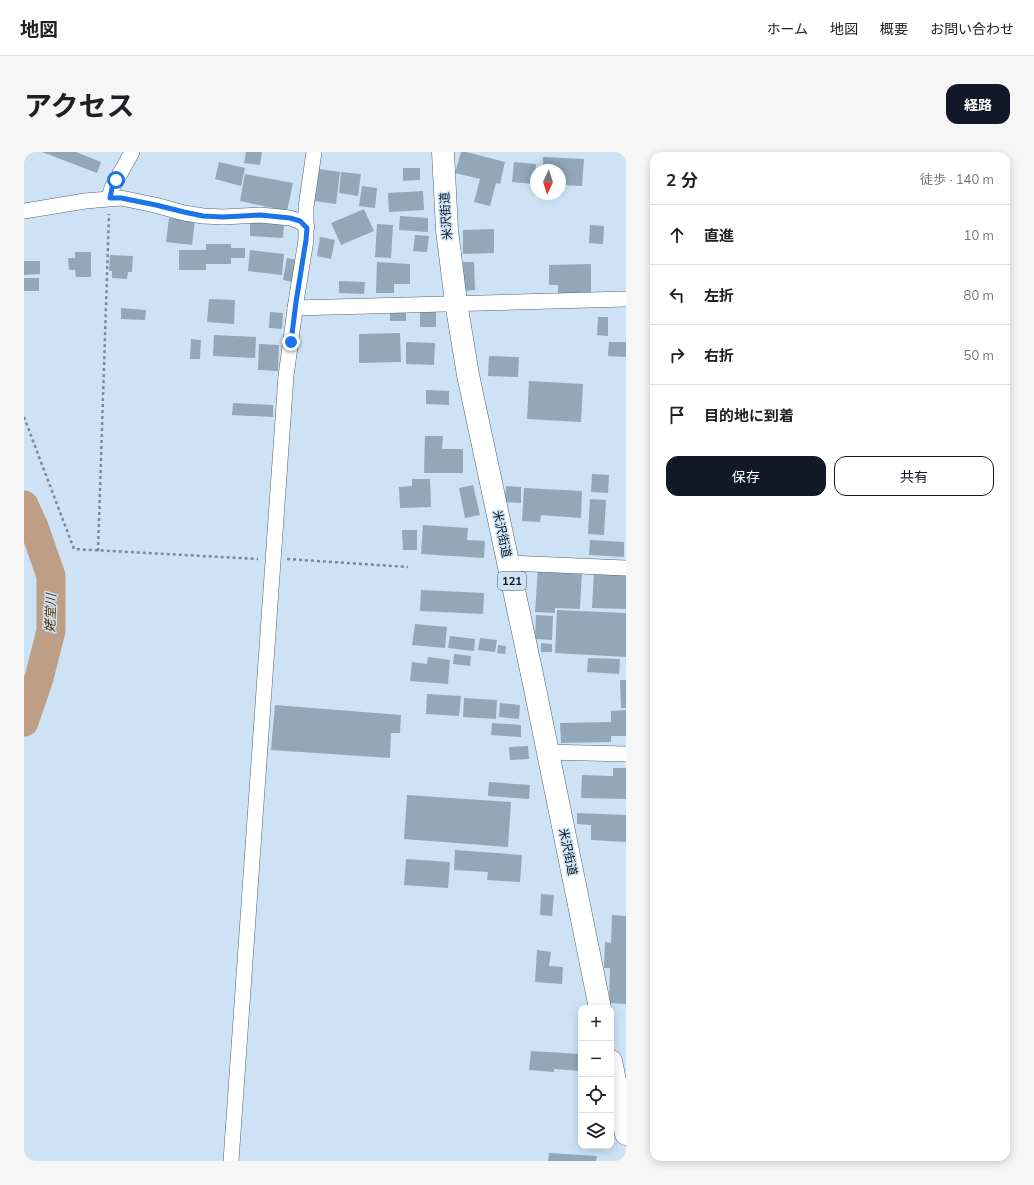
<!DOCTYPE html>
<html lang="ja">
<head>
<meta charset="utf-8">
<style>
  :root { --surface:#fff; --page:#f6f6f6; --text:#202124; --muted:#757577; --line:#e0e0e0; --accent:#111827 }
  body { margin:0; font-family:Mulish,"Noto Sans JP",sans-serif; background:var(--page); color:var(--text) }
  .controls { position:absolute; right:12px; bottom:12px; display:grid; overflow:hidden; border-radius:8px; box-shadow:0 2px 10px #0003 }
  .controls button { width:36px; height:36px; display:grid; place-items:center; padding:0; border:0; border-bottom:1px solid var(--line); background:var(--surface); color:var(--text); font:20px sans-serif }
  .compass { position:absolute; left:506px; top:12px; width:36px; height:36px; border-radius:50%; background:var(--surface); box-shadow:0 2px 10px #0003; rotate:184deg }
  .stop { position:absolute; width:12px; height:12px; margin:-9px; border:3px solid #1a73e8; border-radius:50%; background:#fff }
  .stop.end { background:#1a73e8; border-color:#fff; box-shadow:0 1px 4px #0008 }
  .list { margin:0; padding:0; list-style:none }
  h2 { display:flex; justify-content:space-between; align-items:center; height:52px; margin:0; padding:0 16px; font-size:17px }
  h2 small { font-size:13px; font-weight:400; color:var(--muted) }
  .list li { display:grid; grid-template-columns:26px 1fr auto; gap:12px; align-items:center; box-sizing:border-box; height:60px; padding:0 16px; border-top:1px solid var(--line) }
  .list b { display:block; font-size:15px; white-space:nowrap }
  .list em { font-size:13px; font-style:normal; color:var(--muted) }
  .actions { display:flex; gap:8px; padding:12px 16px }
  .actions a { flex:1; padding:9px 0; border:1px solid var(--accent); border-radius:12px; text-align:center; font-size:14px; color:var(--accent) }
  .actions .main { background:var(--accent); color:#fff }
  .icon { flex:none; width:22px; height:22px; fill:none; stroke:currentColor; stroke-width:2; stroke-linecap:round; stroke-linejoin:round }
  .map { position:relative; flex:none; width:602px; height:1009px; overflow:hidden; border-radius:12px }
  header { display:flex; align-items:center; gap:24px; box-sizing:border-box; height:56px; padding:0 20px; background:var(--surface); border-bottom:1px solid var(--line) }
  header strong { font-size:19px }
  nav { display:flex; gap:22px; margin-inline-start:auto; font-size:14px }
  .intro { display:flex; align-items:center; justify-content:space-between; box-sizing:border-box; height:96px; padding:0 24px }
  h1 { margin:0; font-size:28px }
  .button { padding:10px 18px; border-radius:12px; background:var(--accent); color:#fff; font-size:14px; font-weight:700 }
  main { display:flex; gap:24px; padding:0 24px }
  aside { flex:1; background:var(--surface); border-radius:12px; box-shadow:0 2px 10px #0003 }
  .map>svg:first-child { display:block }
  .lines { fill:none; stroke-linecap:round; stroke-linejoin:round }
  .river { stroke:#be9e85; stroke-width:29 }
  .building { fill:#92a7b8 }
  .minor-casing { stroke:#516474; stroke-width:16 }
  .trunk-casing { stroke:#516474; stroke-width:23 }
  .path { stroke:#798996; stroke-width:2.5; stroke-dasharray:3 3; stroke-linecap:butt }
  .minor { stroke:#fff; stroke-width:15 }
  .trunk { stroke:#fff; stroke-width:22 }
  .route { stroke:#1a73e8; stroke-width:5 }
  .labels { text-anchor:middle; stroke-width:3; stroke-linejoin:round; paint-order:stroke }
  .shield { fill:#cde3f5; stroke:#44515a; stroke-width:1 }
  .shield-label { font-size:11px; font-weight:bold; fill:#0a1218 }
  .street-label { font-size:12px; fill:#0a1218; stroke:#cde3f5 }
  .water-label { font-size:13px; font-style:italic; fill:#5b3102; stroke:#cde3f5 }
</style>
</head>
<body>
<header>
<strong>地図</strong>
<nav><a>ホーム</a><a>地図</a><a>概要</a><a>お問い合わせ</a></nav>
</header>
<div class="intro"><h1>アクセス</h1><a class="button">経路</a></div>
<main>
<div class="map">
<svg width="602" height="1009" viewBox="0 0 602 1009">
  <rect width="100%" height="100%" fill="#cde3f5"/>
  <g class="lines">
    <path class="river" d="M0,353L10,375L27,424V479L15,526L0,570"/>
  </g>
  <g class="building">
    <path d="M18,0H52L77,10L73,21Z"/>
    <path d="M222,0H238L236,13L220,11Z"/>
    <path d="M437,0H442L481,10L476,32L472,31L466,54L450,50L456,27L431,21Z"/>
    <path d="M519,5L560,7L558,34L539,33V26L536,25V18H519Z"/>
    <path d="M195,10L221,16L217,34L191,27Z"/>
    <path d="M490,10L512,12L510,32L488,30Z"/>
    <path d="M379,16H396V28L379,29Z"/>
    <path d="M295,17L316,20L312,52L291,49Z"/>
    <path d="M317,20L337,22L334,44L315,41Z"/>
    <path d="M221,22L269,31L263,59L216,49Z"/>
    <path d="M338,34L353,36L351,56L335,54Z"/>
    <path d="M399,39L400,58L365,60L364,41Z"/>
    <path d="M340,57L350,79L317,93L307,71Z"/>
    <path d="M376,64L404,66V80L375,78Z"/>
    <path d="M145,66L171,68L168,93L142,90Z"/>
    <path d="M226,69L260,71L259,86L226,84Z"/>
    <path d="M353,72L369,73L367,106L351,105Z"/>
    <path d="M566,73L580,74L579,92L565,91Z"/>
    <path d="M470,77V101L439,102V78Z"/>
    <path d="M391,83L405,84L403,100L389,99Z"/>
    <path d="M296,85L311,88L307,107L293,104Z"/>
    <path d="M182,92H207V96H221V106H207V112H182V118H155V98H182Z"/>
    <path d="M226,98L260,102L258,123L224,119Z"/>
    <path d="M51,100H67V125H52L51,118H45L44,106H51Z"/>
    <path d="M86,103L109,104L108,120H104L103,127L88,126V119H85Z"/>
    <path d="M263,106L273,108L268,130L259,128Z"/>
    <path d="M0,109H16V122L0,123Z"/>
    <path d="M353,110L386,112V132H370V141H352Z"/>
    <path d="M439,110H450L451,138L440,139Z"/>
    <path d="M567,112V142L534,143V133H525V113Z"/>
    <rect x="0" y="126" width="15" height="13"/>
    <path d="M315,129L341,130L340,142L315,141Z"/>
    <path d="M185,147L211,148L210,172L183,170Z"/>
    <path d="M97,156L122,158L121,168L97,167Z"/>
    <rect x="396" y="159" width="16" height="16"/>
    <path d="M246,160L259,161L258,177L245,176Z"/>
    <rect x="366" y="160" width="16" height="9"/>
    <path d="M574,165H584V184L573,183Z"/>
    <path d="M376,181L377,210L335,211V182Z"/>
    <path d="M190,183L232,185L231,206L189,204Z"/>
    <path d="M167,187L177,188L176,207H166Z"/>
    <path d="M382,190L411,191L410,213L382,212Z"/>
    <path d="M585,190H602V205L584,204Z"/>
    <path d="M235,192L255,193L254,219L234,218Z"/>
    <path d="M465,204L495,205L494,225L464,224Z"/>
    <path d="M505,229L559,232L557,270L503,267Z"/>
    <path d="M402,238L425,239V253L402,252Z"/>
    <path d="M209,251L249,253V265L208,263Z"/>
    <path d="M401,284H419L418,297H439V321H400Z"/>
    <path d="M568,322L585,323L584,341L567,340Z"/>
    <path d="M388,327H406L407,355L376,356L375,335L388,334Z"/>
    <path d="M449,333L456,363L441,366L435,336Z"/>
    <path d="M482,334L497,335V351L481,350Z"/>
    <path d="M500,336L558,339L557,366L517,363L516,370L498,369Z"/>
    <path d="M566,347L582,348L580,383L564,382Z"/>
    <path d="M399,373L444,376L443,388L461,389L460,406L397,402Z"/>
    <path d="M378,378H393V398H379Z"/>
    <path d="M566,388L600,390V405L565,403Z"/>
    <path d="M514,416L558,418L556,457L531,456V461L511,460Z"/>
    <path d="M570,420L602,421V457L568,456Z"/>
    <path d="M397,438L460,441L459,462L396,459Z"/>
    <path d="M533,458L602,461V505L531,501Z"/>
    <path d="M512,463L529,464L528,488L511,487Z"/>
    <path d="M391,472L423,475L421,496L388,493Z"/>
    <path d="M426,484L451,487L450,499L424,496Z"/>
    <path d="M456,486L473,488L471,500L454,498Z"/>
    <path d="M517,491L528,492V500H517Z"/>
    <path d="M474,493L482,494L481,502L473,501Z"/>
    <path d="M430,502L447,504L446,514L429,512Z"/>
    <path d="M404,505L426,508L424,532L386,529L388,510L403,512Z"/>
    <path d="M564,506L596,507L595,522L563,520Z"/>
    <path d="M596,528H602V556H597Z"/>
    <path d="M403,542L437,544L435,564L402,562Z"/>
    <path d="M440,546L473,548L472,567L439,565Z"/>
    <path d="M476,551L496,553L495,567L475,565Z"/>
    <path d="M251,553L377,563L376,581H367L366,606L247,598Z"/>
    <path d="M602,558V584H587V590L537,591L536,571L587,570V559Z"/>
    <path d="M468,571L497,573V585L467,583Z"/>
    <path d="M504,594L505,607L486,608L485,595Z"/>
    <path d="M589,616H602V647L557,646L558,623L589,624Z"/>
    <path d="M465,630L506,633L505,647L464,644Z"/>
    <path d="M383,643L487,650L484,695L380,687Z"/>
    <path d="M553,661L602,663V690L567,688V673L553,672Z"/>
    <path d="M431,698L498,703L496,730L463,728L464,720L430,718Z"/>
    <path d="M382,707L426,710L424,736L380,733Z"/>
    <path d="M517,742L530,743L528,764L516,763Z"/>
    <path d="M588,763L602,764V852L585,851L586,816H580L581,790L587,791Z"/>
    <path d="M513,798L527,800L525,814L539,815L538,832L511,830Z"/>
    <path d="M507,899L557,902V919L530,917V920L505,918Z"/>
    <path d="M525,1001L573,1004L572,1009H524Z"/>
  </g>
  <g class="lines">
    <defs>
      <g id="minor">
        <path d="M85,46L88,36L108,0"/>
        <path d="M0,59L61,49L97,46L131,53L160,61L179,64L199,65L236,63L266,66L275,69L283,75"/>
        <path d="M271,156L602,147"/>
        <path d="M484,411L602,416"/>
        <path d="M523,600L602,602"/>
        <path d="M207,1009L262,224L272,150L282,88V55L290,0"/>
      </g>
      <g id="trunk">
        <path d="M419,0L423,78L432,150L444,223L509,527L576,856"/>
        <path d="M587,909L602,982"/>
      </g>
    </defs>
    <use href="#minor" class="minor-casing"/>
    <use href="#trunk" class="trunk-casing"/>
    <g class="path">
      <path d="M0,265L50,397L234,407"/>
      <path d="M74,399L85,62"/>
      <path d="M263,407L384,415"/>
    </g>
    <use href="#minor" class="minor"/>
    <use href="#trunk" class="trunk"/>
  </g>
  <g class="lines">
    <path class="route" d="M92,28L88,36L86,46H97L132,53L160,60L179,64L199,65L236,63L266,66L276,69L283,76L282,88L272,150L267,190"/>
  </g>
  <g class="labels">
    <rect class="shield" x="474" y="420" width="28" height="18" rx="3"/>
    <g class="shield-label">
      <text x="488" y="433">121</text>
    </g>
    <g class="street-label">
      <text transform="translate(422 64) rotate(-94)" y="4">米沢街道</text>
      <text transform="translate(478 382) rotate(78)" y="4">米沢街道</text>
      <text transform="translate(544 700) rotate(78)" y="4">米沢街道</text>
    </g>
    <g class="water-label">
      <text transform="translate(26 461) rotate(-88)" y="5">姥堂川</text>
    </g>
  </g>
</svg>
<div class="controls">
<button>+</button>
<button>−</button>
<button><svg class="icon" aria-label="locate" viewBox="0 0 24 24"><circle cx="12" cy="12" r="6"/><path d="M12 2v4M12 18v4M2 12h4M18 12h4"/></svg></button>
<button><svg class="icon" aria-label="layers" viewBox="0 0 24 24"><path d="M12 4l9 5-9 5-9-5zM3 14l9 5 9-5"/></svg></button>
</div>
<svg class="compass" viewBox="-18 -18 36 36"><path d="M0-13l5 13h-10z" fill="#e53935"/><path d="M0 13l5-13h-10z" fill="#757577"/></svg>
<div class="stop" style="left:92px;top:28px"></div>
<div class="stop end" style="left:267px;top:190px"></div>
</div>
<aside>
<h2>2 分<small>徒歩 · 140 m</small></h2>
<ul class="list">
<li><svg class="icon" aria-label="ahead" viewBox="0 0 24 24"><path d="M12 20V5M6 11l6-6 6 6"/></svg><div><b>直進</b></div><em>10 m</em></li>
<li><svg class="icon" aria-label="left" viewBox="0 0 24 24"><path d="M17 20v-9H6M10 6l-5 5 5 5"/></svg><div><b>左折</b></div><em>80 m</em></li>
<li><svg class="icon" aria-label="right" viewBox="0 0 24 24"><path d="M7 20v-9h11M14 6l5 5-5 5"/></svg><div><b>右折</b></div><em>50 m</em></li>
<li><svg class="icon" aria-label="arrive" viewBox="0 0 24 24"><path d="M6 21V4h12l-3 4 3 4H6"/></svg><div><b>目的地に到着</b></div></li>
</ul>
<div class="actions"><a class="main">保存</a><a>共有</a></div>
</aside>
</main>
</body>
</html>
